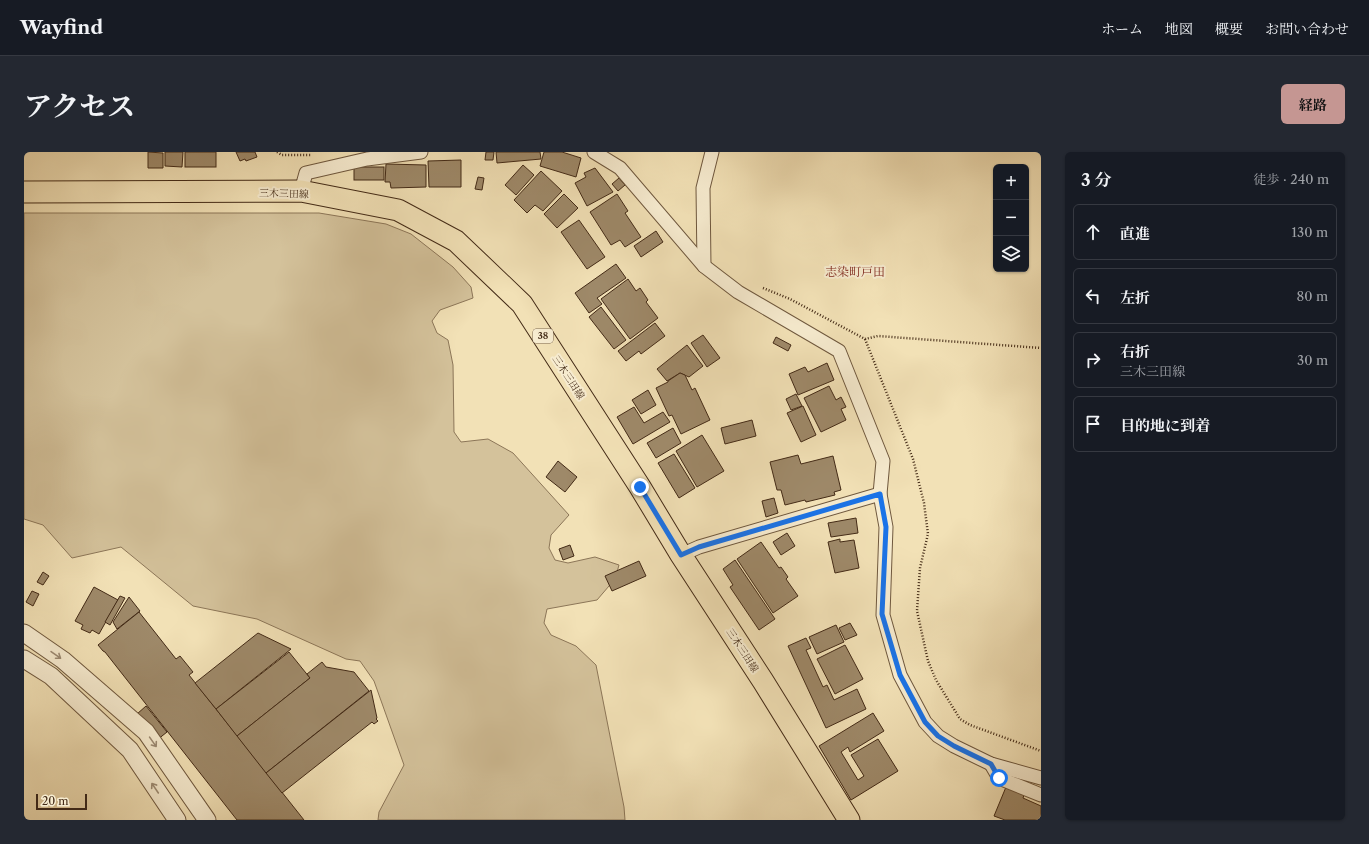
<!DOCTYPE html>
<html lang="ja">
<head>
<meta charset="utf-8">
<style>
  :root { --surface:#171b24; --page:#242831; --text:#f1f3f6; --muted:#9ea1a6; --line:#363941; --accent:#c59692 }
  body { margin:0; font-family:"Libre Caslon Text","Noto Serif JP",serif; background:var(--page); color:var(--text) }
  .controls { position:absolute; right:12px; top:12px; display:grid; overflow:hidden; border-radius:6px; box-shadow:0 1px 3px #0004 }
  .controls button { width:36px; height:36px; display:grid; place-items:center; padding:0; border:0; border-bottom:1px solid var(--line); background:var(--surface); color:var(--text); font:20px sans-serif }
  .scale { position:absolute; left:12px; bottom:10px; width:51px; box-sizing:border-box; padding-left:4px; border:2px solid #432a16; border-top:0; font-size:11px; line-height:14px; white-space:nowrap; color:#432a16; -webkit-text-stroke:3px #f7ecd0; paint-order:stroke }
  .stop { position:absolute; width:12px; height:12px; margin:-9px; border:3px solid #1a73e8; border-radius:50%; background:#fff }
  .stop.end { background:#1a73e8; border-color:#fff; box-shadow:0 1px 4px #0008 }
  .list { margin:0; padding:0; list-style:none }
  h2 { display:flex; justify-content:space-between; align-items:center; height:52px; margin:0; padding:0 16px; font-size:17px }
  h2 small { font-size:13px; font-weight:400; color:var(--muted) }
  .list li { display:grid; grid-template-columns:26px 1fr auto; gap:12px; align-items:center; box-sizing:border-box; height:56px; margin:0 8px 8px; padding:0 8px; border:1px solid var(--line); border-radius:6px }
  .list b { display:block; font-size:15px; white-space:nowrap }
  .list p { margin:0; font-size:13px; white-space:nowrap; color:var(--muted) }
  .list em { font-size:13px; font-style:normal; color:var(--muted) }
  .icon { flex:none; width:22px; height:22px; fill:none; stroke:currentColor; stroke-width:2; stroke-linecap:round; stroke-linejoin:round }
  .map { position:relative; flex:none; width:1017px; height:668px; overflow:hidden; border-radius:6px }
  header { display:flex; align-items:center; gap:24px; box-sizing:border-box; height:56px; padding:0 20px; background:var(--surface); border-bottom:1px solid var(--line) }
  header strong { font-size:19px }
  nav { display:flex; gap:22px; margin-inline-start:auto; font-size:14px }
  .intro { display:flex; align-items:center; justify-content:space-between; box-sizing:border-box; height:96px; padding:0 24px }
  h1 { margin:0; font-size:28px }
  .button { padding:10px 18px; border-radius:6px; background:var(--accent); color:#111; font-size:14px; font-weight:700 }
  main { display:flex; gap:24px; padding:0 24px }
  aside { flex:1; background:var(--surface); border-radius:6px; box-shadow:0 1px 3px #0004 }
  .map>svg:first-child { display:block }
  .green { fill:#d4c29b; stroke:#8c7658 }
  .building { fill:#9e8969; stroke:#432a16 }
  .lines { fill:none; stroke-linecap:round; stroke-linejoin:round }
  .minor-casing { stroke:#6f583e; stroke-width:15 }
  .tertiary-casing { stroke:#6f583e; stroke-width:19 }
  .primary-casing { stroke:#432a16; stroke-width:23 }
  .path { stroke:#432a16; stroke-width:2.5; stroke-dasharray:1 2; stroke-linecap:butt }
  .minor { stroke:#f7ecd0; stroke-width:13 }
  .tertiary { stroke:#f7ecd0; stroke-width:17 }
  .primary { stroke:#f2e1b6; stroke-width:21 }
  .oneway { stroke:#9d8b73 }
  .route { stroke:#1a73e8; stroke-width:5 }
  .labels { text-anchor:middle; stroke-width:4; stroke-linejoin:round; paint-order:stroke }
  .shield { fill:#f7ecd0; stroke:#79644e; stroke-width:1 }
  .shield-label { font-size:9px; font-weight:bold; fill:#432a16 }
  .street-label { font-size:10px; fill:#432a16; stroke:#f7ecd0 }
  .quarter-label { font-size:12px; fill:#7a1f14; stroke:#f7ecd0 }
</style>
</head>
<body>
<header>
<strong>Wayfind</strong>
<nav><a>ホーム</a><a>地図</a><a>概要</a><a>お問い合わせ</a></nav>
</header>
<div class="intro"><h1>アクセス</h1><a class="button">経路</a></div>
<main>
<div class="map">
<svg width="1017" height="668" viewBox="0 0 1017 668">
  <rect width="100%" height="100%" fill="#f2e1b6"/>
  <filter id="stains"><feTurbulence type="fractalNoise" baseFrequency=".005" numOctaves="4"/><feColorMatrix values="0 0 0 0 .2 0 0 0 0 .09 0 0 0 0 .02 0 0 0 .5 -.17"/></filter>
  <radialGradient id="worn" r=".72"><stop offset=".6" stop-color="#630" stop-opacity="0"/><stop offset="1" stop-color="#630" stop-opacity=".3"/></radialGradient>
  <path class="green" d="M0,61H295L362,72L387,82L429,115L447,135L449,146L416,158L408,169L413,181L424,188L429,213L430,280L437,290L464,287L489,301L545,363L527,383L525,396L531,408L544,411L571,405L595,413L591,427L573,448L523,457L520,471L527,483L552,494L572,513L600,655L601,668H354L355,660L380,613L350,529L336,509L322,507L233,467L169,454L97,395L48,406L19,373L0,367Z"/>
  <g class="building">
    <path d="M124,0L139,1V16H124Z"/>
    <path d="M141,0H159L158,15L141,14Z"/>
    <rect x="161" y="0" width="31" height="15"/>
    <path d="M212,0H231L233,5L222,9L221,7L216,9Z"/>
    <path d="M462,0H470L469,8H461Z"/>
    <path d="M472,0H516L517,7L473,11Z"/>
    <path d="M520,0H538L557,6L552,25L516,14Z"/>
    <path d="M437,8V35H405L404,9Z"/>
    <path d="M362,12L402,13V35L367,36L366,30H361Z"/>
    <path d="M499,13L510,23L492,43L481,33Z"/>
    <rect x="330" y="15" width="30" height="13"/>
    <path d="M571,16L589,40L563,54L551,31L562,25L560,21Z"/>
    <path d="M517,19L538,39L519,59L511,53L503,61L490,48Z"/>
    <path d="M454,25L460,26L458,38L451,37Z"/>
    <path d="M595,26L601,33L594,39L588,32Z"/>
    <path d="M540,42L554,56L533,76L520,62Z"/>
    <path d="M593,42L604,59L601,61L617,85L601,95L596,88L587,93L566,60Z"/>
    <path d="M555,68L581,105L563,117L537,80Z"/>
    <path d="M632,79L639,90L617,105L610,94Z"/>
    <path d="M592,112L602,126L573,146L578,152L565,161L551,141Z"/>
    <path d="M604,127L612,139L616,136L624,148L622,150L634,166L606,187L577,147Z"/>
    <path d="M577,155L602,188L590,197L565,165Z"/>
    <path d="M631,171L641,184L617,202L615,199L602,209L594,199Z"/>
    <path d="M679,183L696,206L683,215L667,191Z"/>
    <path d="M752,185L767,193L764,199L749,191Z"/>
    <path d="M663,193L679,214L665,225L656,221L643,229L633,217Z"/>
    <path d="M803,211L810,228L774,243L765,222L781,215L784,220Z"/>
    <path d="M656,221L661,223L668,238L671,236L686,268L657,282L648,263L645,264L632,236L644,230V229Z"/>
    <path d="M805,234L812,248L817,245L822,255L817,257L822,268L797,280L780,246Z"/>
    <path d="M624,238L632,253L617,262L608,248Z"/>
    <path d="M772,242L778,254L767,258L762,247Z"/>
    <path d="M779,254L792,283L777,290L763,261Z"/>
    <path d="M610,255L620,271L639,260L646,270L609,292L593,265Z"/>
    <path d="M728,268L732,284L701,292L697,276Z"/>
    <path d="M649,276L657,291L632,306L623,291Z"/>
    <path d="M678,283L700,319L673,335L652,299Z"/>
    <path d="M650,302L671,336L655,346L634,311Z"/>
    <path d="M774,303L777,312L809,304L817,338L810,340L811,343L782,350L781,348L761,353L757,338H753L746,310Z"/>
    <path d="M534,309L553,325L541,340L522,325Z"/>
    <path d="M750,346L754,361L742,365L738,349Z"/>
    <path d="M832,366L834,381L807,385L804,371Z"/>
    <path d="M763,381L771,394L757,403L749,390Z"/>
    <path d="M816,387V390L830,388L835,416L811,421L804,390Z"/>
    <path d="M737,390L755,416L757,415L764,425L762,427L774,444L749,461L713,407Z"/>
    <path d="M546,393L550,404L539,408L535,397Z"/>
    <path d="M711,408L751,467L735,478L706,435L709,433L699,417Z"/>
    <path d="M615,409L622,424L588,439L581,424Z"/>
    <path d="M19,420L25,424L19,433L13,430Z"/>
    <path d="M70,435L94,448L75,482L68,478L66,481L57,477L59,473L51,469Z"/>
    <path d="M8,439L15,442L9,454L2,450Z"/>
    <path d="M96,444L101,446L86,473L81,470Z"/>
    <path d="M105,445L116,459L93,477L89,470Z"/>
    <path d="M115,460L152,507L156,504L169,520L165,523L280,668H213L81,500L79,499L74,493Z"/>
    <path d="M826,471L833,483L821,488L815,476Z"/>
    <path d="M812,473L820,490L793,502L785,485Z"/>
    <path d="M234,481L267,497L192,557L171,531Z"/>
    <path d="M782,486L787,496L782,498L799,535L803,533L810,548L833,537L842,557L802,576L764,494Z"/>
    <path d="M821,493L839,527L811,542L793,507Z"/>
    <path d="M265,500L286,526L213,584L192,557Z"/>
    <path d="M298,510L302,515L330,520L345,539L242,621L213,584L286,526L283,522Z"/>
    <path d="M347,538L353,566L352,567L354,569L350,572L348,570L258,641L242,621Z"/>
    <path d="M122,554L143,580L133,588L113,562Z"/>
    <path d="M849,561L860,579L826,600L824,595L817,600L834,628L840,624L827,603L854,587L874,619L827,648L795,594Z"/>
    <path d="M982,635L1000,643L999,646L1017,654V668H981L970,664Z"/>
  </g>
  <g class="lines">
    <defs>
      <g id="minor">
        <path d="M570,0L596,16L680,114L714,140L815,199L859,309L856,342L862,375L859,463L876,523L901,570L914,584L930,594L967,612L1017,626"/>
        <path d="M277,39L282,21L343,7L397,0"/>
        <path d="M680,114L679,36L688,0"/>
        <path d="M657,403L675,395L856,342"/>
        <path d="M967,612L975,626L1017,643"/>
      </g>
      <g id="tertiary">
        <path d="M0,481L39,508L122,580L183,668"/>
        <path d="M0,507L27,524L106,598L153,668"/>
      </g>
      <path id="primary" d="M0,40L277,39L374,58L432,89L498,152L616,335L657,403L739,529L825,668"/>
    </defs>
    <use href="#minor" class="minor-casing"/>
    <use href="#tertiary" class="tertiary-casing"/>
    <use href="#primary" class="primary-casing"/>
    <g class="path">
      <path d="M253,0L258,3H288"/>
      <path d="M739,136L766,147L841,187L854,184L1017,196"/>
      <path d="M841,187L889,307L900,351L904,382L896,416L893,459L904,509L912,528L936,567L946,573L1017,599"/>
    </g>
    <use href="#minor" class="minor"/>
    <use href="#tertiary" class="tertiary"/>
    <use href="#primary" class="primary"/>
  </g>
  <defs><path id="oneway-shaft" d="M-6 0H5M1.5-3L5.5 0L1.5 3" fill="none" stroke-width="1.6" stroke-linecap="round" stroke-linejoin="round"/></defs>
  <g class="oneway">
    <use href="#oneway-shaft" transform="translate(32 503) rotate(35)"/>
    <use href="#oneway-shaft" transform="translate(129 590) rotate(55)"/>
    <use href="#oneway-shaft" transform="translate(131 636) rotate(-124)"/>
  </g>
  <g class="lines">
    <path class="route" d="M616,335L657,403L675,395L856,342L862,375L858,462L876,523L901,570L914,584L930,594L967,612L975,626"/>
  </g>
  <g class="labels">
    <rect class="shield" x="509" y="177" width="20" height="14" rx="3"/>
    <g class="shield-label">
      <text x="519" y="187">38</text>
    </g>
    <g class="street-label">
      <text transform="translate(260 41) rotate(2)" y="4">三木三田線</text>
      <text transform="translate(545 225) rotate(57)" y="4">三木三田線</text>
      <text transform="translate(719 498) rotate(57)" y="4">三木三田線</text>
    </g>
    <g class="quarter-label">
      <text x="831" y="124">志染町戸田</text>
    </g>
  </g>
  <rect width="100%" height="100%" filter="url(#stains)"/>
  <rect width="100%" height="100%" fill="url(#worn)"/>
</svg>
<div class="controls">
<button>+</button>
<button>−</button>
<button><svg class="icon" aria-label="layers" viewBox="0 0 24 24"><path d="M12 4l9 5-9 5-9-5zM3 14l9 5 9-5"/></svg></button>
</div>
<div class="scale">20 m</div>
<div class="stop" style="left:975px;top:626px"></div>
<div class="stop end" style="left:616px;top:335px"></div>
</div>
<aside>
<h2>3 分<small>徒歩 · 240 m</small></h2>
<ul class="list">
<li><svg class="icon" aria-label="ahead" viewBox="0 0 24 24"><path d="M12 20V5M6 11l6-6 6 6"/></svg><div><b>直進</b></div><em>130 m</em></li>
<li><svg class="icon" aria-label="left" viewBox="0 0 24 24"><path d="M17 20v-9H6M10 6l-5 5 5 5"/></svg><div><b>左折</b></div><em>80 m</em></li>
<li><svg class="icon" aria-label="right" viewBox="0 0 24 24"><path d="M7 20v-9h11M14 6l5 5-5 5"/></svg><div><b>右折</b><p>三木三田線</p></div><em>30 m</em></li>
<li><svg class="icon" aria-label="arrive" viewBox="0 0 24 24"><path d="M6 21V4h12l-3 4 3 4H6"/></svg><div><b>目的地に到着</b></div></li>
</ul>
</aside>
</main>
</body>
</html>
